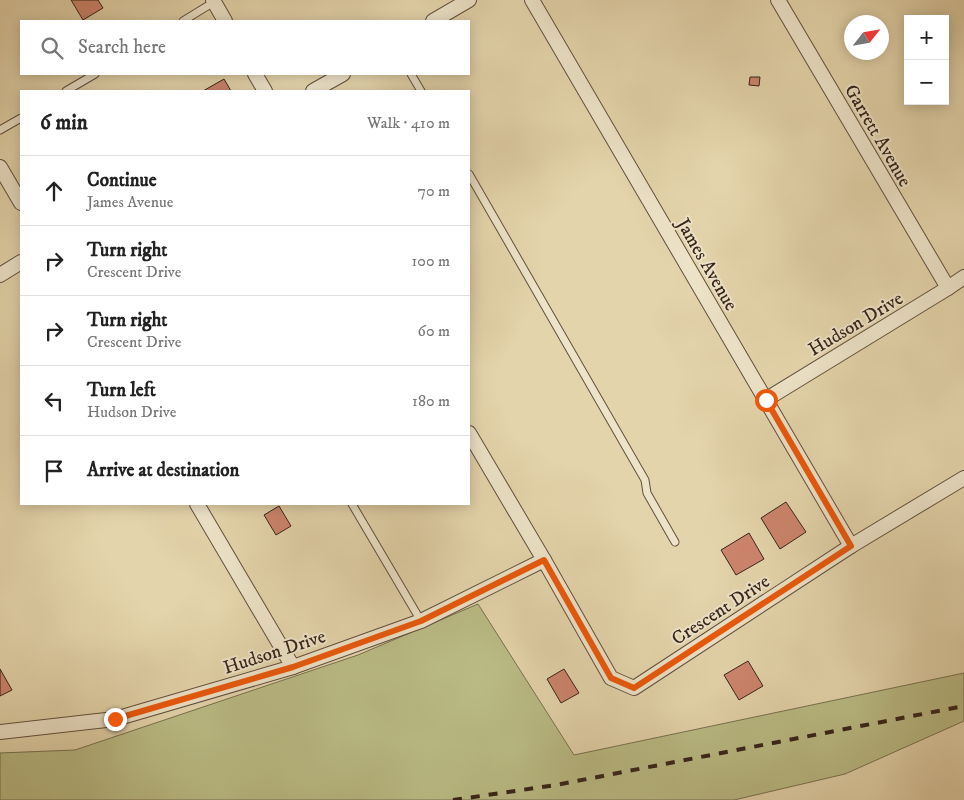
<!DOCTYPE html>
<html lang="en">
<head>
<meta charset="utf-8">
<style>
  :root { --surface:#fff; --page:#f6f6f6; --text:#222; --muted:#767676; --line:#e0e0e0 }
  body { margin:0; font-family:"IM FELL DW Pica",serif; background:var(--page); color:var(--text) }
  .controls { position:absolute; right:15px; top:15px; display:grid; overflow:hidden; border-radius:0px; box-shadow:0 2px 12px #0003 }
  .controls button { width:45px; height:45px; display:grid; place-items:center; padding:0; border:0; border-bottom:1px solid var(--line); background:var(--surface); color:var(--text); font:25px sans-serif }
  .compass { position:absolute; left:844px; top:15px; width:45px; height:45px; border-radius:50%; background:var(--surface); box-shadow:0 2px 12px #0003; rotate:59deg }
  .stop { position:absolute; width:15px; height:15px; margin:-11px; border:4px solid #ea580c; border-radius:50%; background:#fff }
  .stop.end { background:#ea580c; border-color:#fff; box-shadow:0 1px 5px #0008 }
  .list { margin:0; padding:0; list-style:none }
  h2 { display:flex; justify-content:space-between; align-items:center; height:65px; margin:0; padding:0 20px; font-size:21px }
  h2 small { font-size:16px; font-weight:400; color:var(--muted) }
  .list li { display:grid; grid-template-columns:32px 1fr auto; gap:15px; align-items:center; box-sizing:border-box; height:70px; padding:0 20px; border-top:1px solid var(--line) }
  .list b { display:block; font-size:19px; white-space:nowrap }
  .list p { margin:0; font-size:16px; white-space:nowrap; color:var(--muted) }
  .list em { font-size:16px; font-style:normal; color:var(--muted) }
  .icon { flex:none; width:28px; height:28px; fill:none; stroke:currentColor; stroke-width:2; stroke-linecap:round; stroke-linejoin:round }
  .map { position:relative; flex:none; width:964px; height:800px; overflow:hidden }
  .search { position:absolute; background:var(--surface); box-shadow:0 2px 12px #0003; left:20px; top:20px; width:450px; height:55px; display:flex; align-items:center; gap:12px; box-sizing:border-box; padding:0 18px; border-radius:0px; color:var(--muted); font-size:19px }
  .panel { position:absolute; background:var(--surface); box-shadow:0 2px 12px #0003; left:20px; top:90px; width:450px; height:415px; border-radius:0px }
  .map>svg:first-child { display:block }
  .green { fill:#babb85; stroke:#787050 }
  .building { fill:#cd856d; stroke:#36241b }
  .lines { fill:none; stroke-linecap:round; stroke-linejoin:round }
  .lane-casing { stroke:#62503f; stroke-width:9 }
  .street-casing { stroke:#62503f; stroke-width:16 }
  .lane { stroke:#ede3c8; stroke-width:7 }
  .street { stroke:#ede3c8; stroke-width:14 }
  .rail { stroke:#36241b; stroke-width:4; stroke-dasharray:9 9; stroke-linecap:butt }
  .route { stroke:#ea580c; stroke-width:6 }
  .labels { text-anchor:middle; stroke-width:4; stroke-linejoin:round; paint-order:stroke }
  .street-label { font-size:19px; fill:#36241b; stroke:#ede3c8 }
</style>
</head>
<body>
<div class="map">
<svg width="964" height="800" viewBox="0 0 964 800">
  <rect width="100%" height="100%" fill="#e4d4ab"/>
  <filter id="stains"><feTurbulence type="fractalNoise" baseFrequency=".004" numOctaves="4"/><feColorMatrix values="0 0 0 0 .2 0 0 0 0 .09 0 0 0 0 .02 0 0 0 .5 -.17"/></filter>
  <radialGradient id="worn" r=".72"><stop offset=".6" stop-color="#630" stop-opacity="0"/><stop offset="1" stop-color="#630" stop-opacity=".3"/></radialGradient>
  <path class="green" d="M478,604L574,755L964,673V721L845,774L734,800H0V753L75,750L358,655Z"/>
  <g class="building">
    <path d="M71,0H98L103,8L83,20Z"/>
    <path d="M750,77H760L759,86L749,85Z"/>
    <path d="M224,79L231,91H203Z"/>
    <path d="M786,502L806,532L780,549L761,518Z"/>
    <path d="M279,506L291,526L276,535L264,515Z"/>
    <path d="M749,533L764,559L736,575L721,550Z"/>
    <path d="M748,661L763,686L739,700L724,675Z"/>
    <path d="M0,669L12,690L0,696Z"/>
    <path d="M564,669L579,693L561,703L547,679Z"/>
  </g>
  <g class="lines">
    <defs>
      <g id="lane">
        <path d="M183,21L214,2"/>
        <path d="M411,74L421,91"/>
        <path d="M66,91L95,74"/>
        <path d="M0,130L21,118"/>
        <path d="M469,174L645,480L647,493L675,542"/>
        <path d="M352,504L421,621"/>
      </g>
      <g id="street">
        <path d="M213,0L225,21"/>
        <path d="M532,0L851,546"/>
        <path d="M778,0L948,288"/>
        <path d="M433,21L469,0"/>
        <path d="M255,74L265,91"/>
        <path d="M313,91L343,74"/>
        <path d="M0,167L21,203"/>
        <path d="M0,275L21,262"/>
        <path d="M765,400L948,288L964,277"/>
        <path d="M469,433L544,560L611,678L634,688L851,546L964,478"/>
        <path d="M197,504L293,667"/>
        <path d="M0,732L115,719L293,667L421,621L544,560"/>
      </g>
    </defs>
    <use href="#lane" class="lane-casing"/>
    <use href="#street" class="street-casing"/>
    <use href="#lane" class="lane"/>
    <use href="#street" class="street"/>
    <path class="rail" d="M453,800L556,785L964,706"/>
  </g>
  <g class="lines">
    <path class="route" d="M115,719L293,667L421,621L544,560L611,678L634,688L851,546L766,400"/>
  </g>
  <g class="labels">
    <g class="street-label">
      <text transform="translate(879 135) rotate(60)" y="7">Garrett Avenue</text>
      <text transform="translate(708 264) rotate(60)" y="7">James Avenue</text>
      <text transform="translate(855 323) rotate(-31)" y="7">Hudson Drive</text>
      <text transform="translate(720 609) rotate(-33)" y="7">Crescent Drive</text>
      <text transform="translate(274 651) rotate(-18)" y="7">Hudson Drive</text>
    </g>
  </g>
  <rect width="100%" height="100%" filter="url(#stains)"/>
  <rect width="100%" height="100%" fill="url(#worn)"/>
</svg>
<div class="controls">
<button>+</button>
<button>−</button>
</div>
<svg class="compass" viewBox="-18 -18 36 36"><path d="M0-13l5 13h-10z" fill="#e53935"/><path d="M0 13l5-13h-10z" fill="#767676"/></svg>
<div class="stop" style="left:766px;top:400px"></div>
<div class="stop end" style="left:115px;top:719px"></div>
<div class="search"><svg class="icon" aria-label="search" viewBox="0 0 24 24"><circle cx="10" cy="10" r="6"/><path d="M15 15l6 6"/></svg>Search here</div>
<section class="panel">
<h2>6 min<small>Walk · 410 m</small></h2>
<ul class="list">
<li><svg class="icon" aria-label="ahead" viewBox="0 0 24 24"><path d="M12 20V5M6 11l6-6 6 6"/></svg><div><b>Continue</b><p>James Avenue</p></div><em>70 m</em></li>
<li><svg class="icon" aria-label="right" viewBox="0 0 24 24"><path d="M7 20v-9h11M14 6l5 5-5 5"/></svg><div><b>Turn right</b><p>Crescent Drive</p></div><em>100 m</em></li>
<li><svg class="icon" aria-label="right" viewBox="0 0 24 24"><path d="M7 20v-9h11M14 6l5 5-5 5"/></svg><div><b>Turn right</b><p>Crescent Drive</p></div><em>60 m</em></li>
<li><svg class="icon" aria-label="left" viewBox="0 0 24 24"><path d="M17 20v-9H6M10 6l-5 5 5 5"/></svg><div><b>Turn left</b><p>Hudson Drive</p></div><em>180 m</em></li>
<li><svg class="icon" aria-label="arrive" viewBox="0 0 24 24"><path d="M6 21V4h12l-3 4 3 4H6"/></svg><div><b>Arrive at destination</b></div></li>
</ul>
</section>
</div>
</body>
</html>
